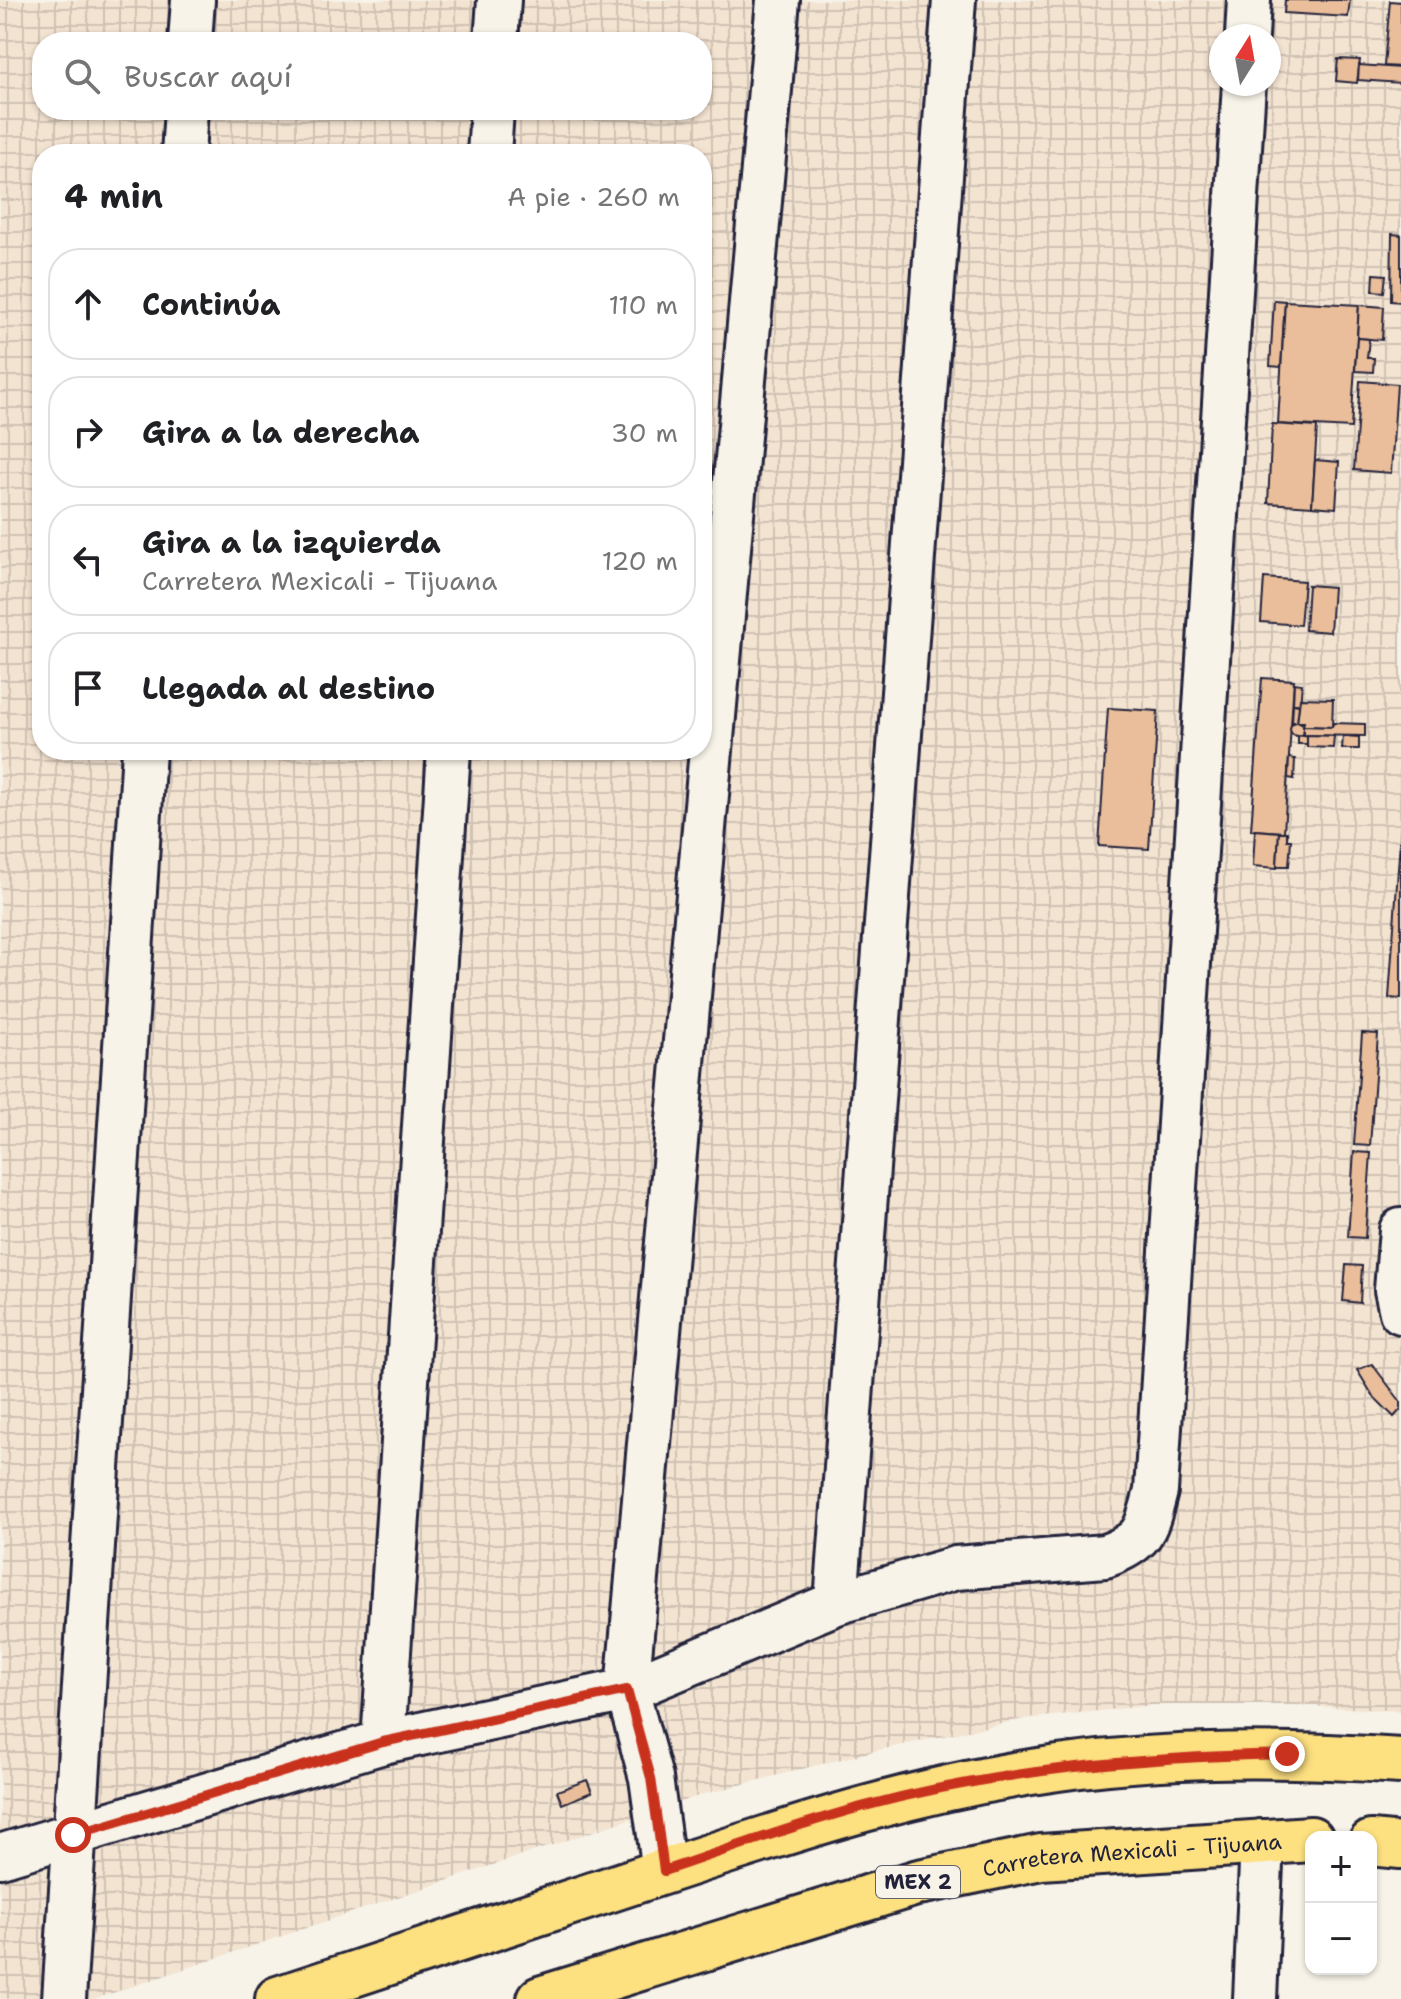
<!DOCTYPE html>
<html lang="es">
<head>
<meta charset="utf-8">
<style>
  :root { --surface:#fff; --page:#f2f2f2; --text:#202124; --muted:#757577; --line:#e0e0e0 }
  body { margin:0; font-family:"Shantell Sans",sans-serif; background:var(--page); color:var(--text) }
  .controls { position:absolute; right:24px; bottom:24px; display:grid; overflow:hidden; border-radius:16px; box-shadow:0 2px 6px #0004 }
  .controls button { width:72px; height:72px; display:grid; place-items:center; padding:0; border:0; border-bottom:2px solid var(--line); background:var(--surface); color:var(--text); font:40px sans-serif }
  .compass { position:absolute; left:1209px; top:24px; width:72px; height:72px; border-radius:50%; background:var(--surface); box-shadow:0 2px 6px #0004; rotate:11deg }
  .stop { position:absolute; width:24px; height:24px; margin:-18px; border:6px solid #c8321e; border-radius:50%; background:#fff }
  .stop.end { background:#c8321e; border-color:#fff; box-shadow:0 2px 8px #0008 }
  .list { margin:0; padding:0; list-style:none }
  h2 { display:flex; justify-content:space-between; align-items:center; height:104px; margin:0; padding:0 32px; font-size:34px }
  h2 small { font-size:26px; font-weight:400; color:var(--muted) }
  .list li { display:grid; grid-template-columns:52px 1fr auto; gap:24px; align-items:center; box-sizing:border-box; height:112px; margin:0 16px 16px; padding:0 16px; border:2px solid var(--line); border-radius:32px }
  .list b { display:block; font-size:30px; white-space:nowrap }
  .list p { margin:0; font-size:26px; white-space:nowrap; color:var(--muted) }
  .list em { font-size:26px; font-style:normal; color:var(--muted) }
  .icon { flex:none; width:44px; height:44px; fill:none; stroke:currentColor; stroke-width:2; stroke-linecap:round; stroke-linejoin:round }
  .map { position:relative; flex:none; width:1401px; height:1999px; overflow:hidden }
  .search { position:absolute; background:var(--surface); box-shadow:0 2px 6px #0004; left:32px; top:32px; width:680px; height:88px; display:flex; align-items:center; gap:20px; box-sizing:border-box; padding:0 28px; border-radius:32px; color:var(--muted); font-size:30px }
  .panel { position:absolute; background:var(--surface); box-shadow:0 2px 6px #0004; left:32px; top:144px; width:680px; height:616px; border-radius:32px }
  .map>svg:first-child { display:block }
  .industrial { fill:url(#industrial-grid); fill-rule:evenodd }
  .building { fill:#eabe9a; stroke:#22223b; stroke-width:2 }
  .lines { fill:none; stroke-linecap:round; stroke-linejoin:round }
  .minor-casing { stroke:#22223b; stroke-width:48 }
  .major-casing { stroke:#22223b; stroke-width:50 }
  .minor { stroke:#f7f3e8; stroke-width:42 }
  .major { stroke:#fde080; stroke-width:44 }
  .route { stroke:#c8321e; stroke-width:10 }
  .labels { text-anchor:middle; stroke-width:7; stroke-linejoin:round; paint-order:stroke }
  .shield { fill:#f7f3e8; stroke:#62616f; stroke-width:2 }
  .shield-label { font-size:20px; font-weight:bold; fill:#22223b }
  .street-label { font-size:22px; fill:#22223b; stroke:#f7f3e8 }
</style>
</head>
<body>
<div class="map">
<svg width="1401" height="1999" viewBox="0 0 1401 1999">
  <defs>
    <pattern id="industrial-grid" width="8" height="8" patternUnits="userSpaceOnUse" patternTransform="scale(2)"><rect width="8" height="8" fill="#f3e3d1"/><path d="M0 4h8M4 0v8" fill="none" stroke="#d0c2b4"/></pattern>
  </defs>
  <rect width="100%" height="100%" fill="#f7f3e8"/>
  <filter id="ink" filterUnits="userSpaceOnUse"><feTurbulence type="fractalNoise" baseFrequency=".0125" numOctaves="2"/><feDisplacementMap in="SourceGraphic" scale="16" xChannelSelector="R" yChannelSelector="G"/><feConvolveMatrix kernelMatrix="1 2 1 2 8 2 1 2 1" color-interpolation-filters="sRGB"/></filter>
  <g filter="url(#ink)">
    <path class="industrial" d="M0,0H1401V1711L1293,1705H1155L1023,1719L865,1753L704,1794L95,1999H0ZM1221,36H1269V84H1221ZM42,42H702V110H42ZM42,154H702V750H42Z"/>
    <g class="building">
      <path d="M1285,0H1350L1348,17L1284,13Z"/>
      <path d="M1390,1L1401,2V67L1384,66Z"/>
      <path d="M1338,59L1360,60L1357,83L1336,81Z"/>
      <path d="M1359,65L1401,68V83L1358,80Z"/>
      <path d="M1392,234L1401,235V302L1391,301Z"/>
      <path d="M1374,274L1386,275L1384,292L1373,291Z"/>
      <path d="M1274,300L1285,301L1281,367L1270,366Z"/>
      <path d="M1285,301L1359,305L1351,428L1278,424Z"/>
      <path d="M1359,305L1384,307L1382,340L1357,338Z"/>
      <path d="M1357,338L1369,339L1367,358H1374L1373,372L1355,371Z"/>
      <path d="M1360,381L1397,384L1391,473L1354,470Z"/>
      <path d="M1272,424L1317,427L1312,506L1268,503Z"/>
      <path d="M1315,460L1339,462L1336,508L1312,506Z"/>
      <path d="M1264,578L1304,581L1300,625L1261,622Z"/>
      <path d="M1308,585L1333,587L1330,632L1305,630Z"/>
      <path d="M1262,678L1294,680L1284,832L1251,830Z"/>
      <path d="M1294,683L1302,684L1300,704H1293Z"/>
      <path d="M1300,698L1333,699L1332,727L1303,726L1304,722H1297Z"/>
      <path d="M1293,704L1299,705L1297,722H1292Z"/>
      <path d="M1108,708L1158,711L1149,849L1099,846Z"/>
      <circle cx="1297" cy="729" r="7"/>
      <path d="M1333,723L1365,724V736L1303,735V726L1332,727Z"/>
      <path d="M1307,735V744H1298V736Z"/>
      <path d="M1307,735L1334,736L1333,748L1307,747Z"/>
      <path d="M1343,736L1359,737V749H1342Z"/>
      <path d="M1289,758L1295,759L1294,779L1288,778Z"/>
      <path d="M1401,826V999L1389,998Z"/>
      <path d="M1255,830L1279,832L1277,868L1253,866Z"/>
      <path d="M1279,832H1287V840H1291L1289,866H1277Z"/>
      <path d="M1362,1033L1378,1034L1370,1146L1354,1145Z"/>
      <path d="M1354,1152L1371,1153L1365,1238L1348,1237Z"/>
      <path d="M1346,1265L1362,1266L1360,1303L1343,1301Z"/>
      <path d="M1372,1364L1401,1402V1409L1394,1417L1373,1396L1357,1370Z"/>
      <path d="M587,1780L592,1792L562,1804L557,1791Z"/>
    </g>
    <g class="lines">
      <defs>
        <g id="minor">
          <path d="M1247,36L1249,0"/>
          <path d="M190,42L193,0"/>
          <path d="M496,42L499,0"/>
          <path d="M183,154L186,110"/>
          <path d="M489,154L492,110"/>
          <path d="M1401,1230L1396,1290L1401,1312"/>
          <path d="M836,1603L954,0"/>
          <path d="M383,1742L449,750"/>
          <path d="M0,1856L383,1742L627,1690L778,0"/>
          <path d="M664,1871L651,1778L627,1690L836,1603L956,1568L1105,1556C1145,1542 1146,1529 1156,1491L1244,84"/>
          <path d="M64,1999L144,750"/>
          <path d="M1255,1999L1262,1841"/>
        </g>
        <g id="major">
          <path d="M1371,1843L1401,1846"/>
          <path d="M278,1999C402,1958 526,1917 650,1876C788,1831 913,1788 1058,1768C1172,1752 1286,1753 1401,1761"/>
          <path id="s1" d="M540,1999L919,1882L1041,1857L1311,1839"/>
        </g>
      </defs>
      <use href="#minor" class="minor-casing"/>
      <use href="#major" class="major-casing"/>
      <use href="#minor" class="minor"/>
      <use href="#major" class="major"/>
    </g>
  </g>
  <g class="lines" filter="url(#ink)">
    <path class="route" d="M73,1835L383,1742L627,1690L651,1778L664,1871C729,1849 794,1825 861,1807C1001,1769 1143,1757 1287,1754"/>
  </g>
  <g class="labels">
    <rect class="shield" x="876" y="1866" width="84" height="32" rx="6"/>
    <g class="shield-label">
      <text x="918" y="1889">MEX 2</text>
    </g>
    <g class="street-label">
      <text dy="8" stroke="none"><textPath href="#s1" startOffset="612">Carretera Mexicali - Tijuana</textPath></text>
    </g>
  </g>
</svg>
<div class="controls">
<button>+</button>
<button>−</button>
</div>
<svg class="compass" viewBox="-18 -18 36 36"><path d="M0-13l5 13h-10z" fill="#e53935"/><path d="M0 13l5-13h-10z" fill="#757577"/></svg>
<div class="stop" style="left:73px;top:1835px"></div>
<div class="stop end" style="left:1287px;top:1754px"></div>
<div class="search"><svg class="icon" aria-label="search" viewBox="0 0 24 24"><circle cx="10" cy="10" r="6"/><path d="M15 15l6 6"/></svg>Buscar aquí</div>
<section class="panel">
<h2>4 min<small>A pie · 260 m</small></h2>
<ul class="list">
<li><svg class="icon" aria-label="ahead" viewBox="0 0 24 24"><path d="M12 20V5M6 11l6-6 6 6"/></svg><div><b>Continúa</b></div><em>110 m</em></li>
<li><svg class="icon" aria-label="right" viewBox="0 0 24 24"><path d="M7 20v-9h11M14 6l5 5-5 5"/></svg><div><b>Gira a la derecha</b></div><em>30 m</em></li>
<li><svg class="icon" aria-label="left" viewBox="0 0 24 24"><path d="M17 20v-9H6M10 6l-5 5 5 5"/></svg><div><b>Gira a la izquierda</b><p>Carretera Mexicali - Tijuana</p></div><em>120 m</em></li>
<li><svg class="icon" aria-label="arrive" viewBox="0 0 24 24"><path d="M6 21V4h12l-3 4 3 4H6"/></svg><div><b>Llegada al destino</b></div></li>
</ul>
</section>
</div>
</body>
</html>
